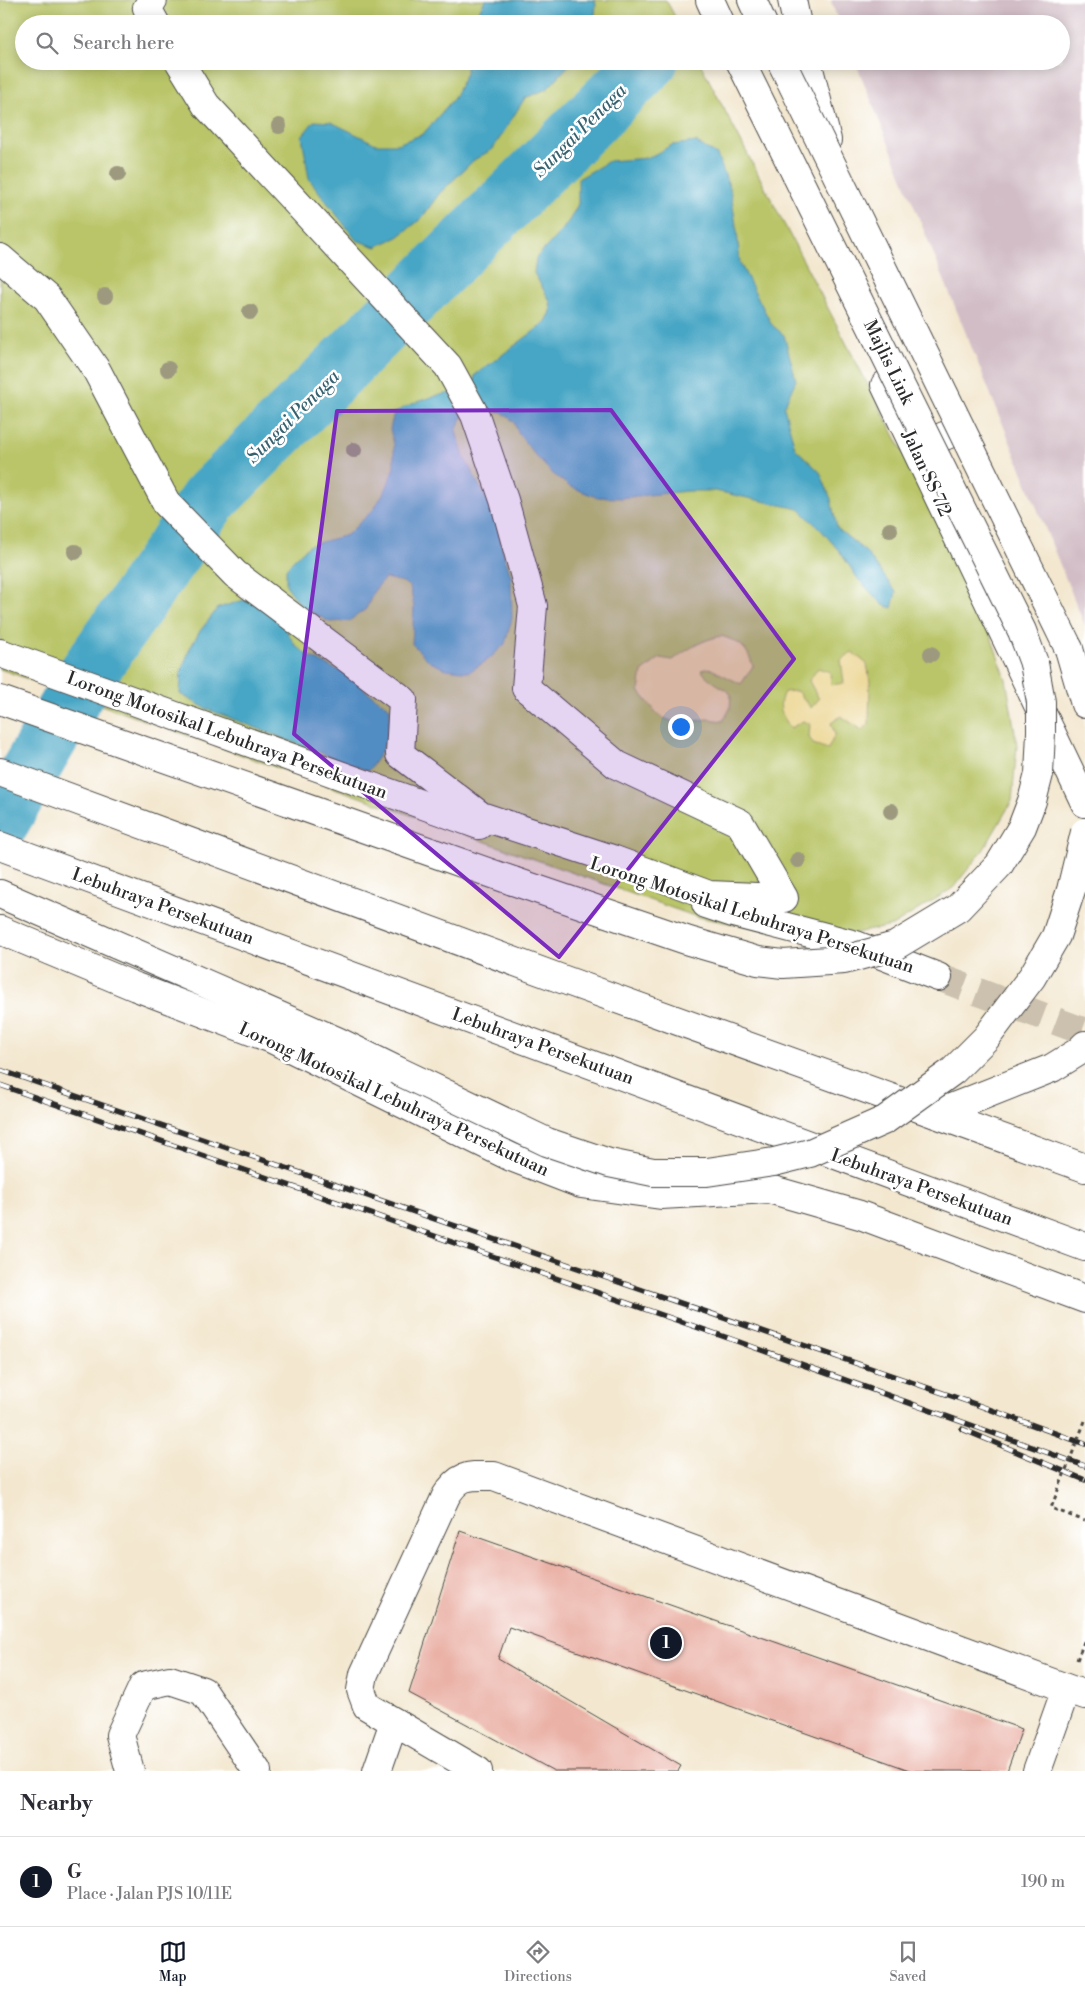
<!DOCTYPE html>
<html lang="en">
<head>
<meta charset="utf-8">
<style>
  :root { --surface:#fff; --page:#f2f2f3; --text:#2b2b33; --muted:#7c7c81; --line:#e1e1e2; --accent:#111827 }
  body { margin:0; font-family:"Libre Bodoni",serif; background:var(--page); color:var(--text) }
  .you { position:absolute; left:680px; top:726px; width:18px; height:18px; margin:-12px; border:4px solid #fff; border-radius:50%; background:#1a73e8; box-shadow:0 0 0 8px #1a73e833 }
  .badge { display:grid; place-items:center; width:32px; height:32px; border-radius:50%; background:var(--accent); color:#fff; font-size:16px; font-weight:700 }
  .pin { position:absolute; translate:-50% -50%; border:2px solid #fff; box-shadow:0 1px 5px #0006 }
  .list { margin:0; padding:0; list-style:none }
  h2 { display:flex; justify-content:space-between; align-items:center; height:65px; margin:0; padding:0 20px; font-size:21px }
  h2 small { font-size:16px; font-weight:400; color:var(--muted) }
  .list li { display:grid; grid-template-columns:32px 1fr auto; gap:15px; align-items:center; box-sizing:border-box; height:90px; padding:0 20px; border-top:1px solid var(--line) }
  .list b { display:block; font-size:19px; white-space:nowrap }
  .list p { margin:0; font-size:16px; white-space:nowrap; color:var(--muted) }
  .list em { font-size:16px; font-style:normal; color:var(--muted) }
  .icon { flex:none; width:28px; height:28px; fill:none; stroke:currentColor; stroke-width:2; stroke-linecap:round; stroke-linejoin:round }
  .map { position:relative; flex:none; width:1085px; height:1771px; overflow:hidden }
  .search { position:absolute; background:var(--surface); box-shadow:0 2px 12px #0003; left:15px; right:15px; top:15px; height:55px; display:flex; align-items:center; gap:12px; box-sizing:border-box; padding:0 18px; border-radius:28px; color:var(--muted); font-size:19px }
  .sheet { height:155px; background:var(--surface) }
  nav { display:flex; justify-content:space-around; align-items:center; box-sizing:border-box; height:70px; border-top:1px solid var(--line); background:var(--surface); font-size:14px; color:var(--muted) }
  nav a { display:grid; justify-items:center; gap:2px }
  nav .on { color:var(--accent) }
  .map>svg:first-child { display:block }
  .industrial { fill:#d2bdc6 }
  .green { fill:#b9c567; stroke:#727849 }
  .sand { fill:#eeda9e; stroke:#8c8264 }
  .water { fill:#46a6c5; stroke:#386878 }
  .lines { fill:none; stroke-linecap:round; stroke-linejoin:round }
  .river { stroke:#46a6c5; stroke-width:59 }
  .building { fill:#eab1a6 }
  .minor-tunnel { stroke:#cbc1ae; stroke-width:28; stroke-dasharray:28 14; stroke-linecap:butt }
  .minor-casing { stroke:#494744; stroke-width:30 }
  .major-casing { stroke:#494744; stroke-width:30 }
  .highway-casing { stroke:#494744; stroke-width:30 }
  .path { stroke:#494744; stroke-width:3; stroke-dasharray:4 4; stroke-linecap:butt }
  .minor { stroke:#fff; stroke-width:28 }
  .major { stroke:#fff; stroke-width:28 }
  .highway { stroke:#fff; stroke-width:28 }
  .rail-casing { stroke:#2b2b2b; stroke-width:5.5 }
  .rail { stroke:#fff; stroke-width:4; stroke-dasharray:11; stroke-linecap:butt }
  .major-bridge-casing { stroke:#494744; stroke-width:30; stroke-linecap:butt }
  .highway-bridge-casing { stroke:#494744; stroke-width:30; stroke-linecap:butt }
  .path-bridge { stroke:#494744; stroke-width:3; stroke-dasharray:4 4; stroke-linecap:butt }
  .major-bridge { stroke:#fff; stroke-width:28 }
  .highway-bridge { stroke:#fff; stroke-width:28 }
  .tree { fill:#9d997f }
  .marked { fill:#7b2cbf; fill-opacity:0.2; stroke:#7b2cbf; stroke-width:4; stroke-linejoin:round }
  .labels { text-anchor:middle; stroke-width:5; stroke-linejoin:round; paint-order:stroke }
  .street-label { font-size:18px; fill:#2b2b2b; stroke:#fff }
  .water-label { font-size:19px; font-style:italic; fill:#376270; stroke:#fff }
</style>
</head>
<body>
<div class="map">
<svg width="1085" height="1771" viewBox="0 0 1085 1771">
  <rect width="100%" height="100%" fill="#fff"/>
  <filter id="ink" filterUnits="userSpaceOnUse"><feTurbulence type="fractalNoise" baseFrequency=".02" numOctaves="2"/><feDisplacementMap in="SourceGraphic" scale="10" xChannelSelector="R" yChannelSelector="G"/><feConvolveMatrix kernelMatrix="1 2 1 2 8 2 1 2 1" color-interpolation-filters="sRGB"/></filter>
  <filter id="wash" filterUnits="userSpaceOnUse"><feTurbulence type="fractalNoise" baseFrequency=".0096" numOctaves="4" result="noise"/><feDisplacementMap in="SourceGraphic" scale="20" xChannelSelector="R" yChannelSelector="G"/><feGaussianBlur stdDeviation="1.12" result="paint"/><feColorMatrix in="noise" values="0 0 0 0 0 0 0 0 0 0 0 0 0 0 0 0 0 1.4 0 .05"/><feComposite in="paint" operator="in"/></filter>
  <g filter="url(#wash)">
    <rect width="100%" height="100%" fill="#f3e7cf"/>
    <path class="industrial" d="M832,0H1085V626L855,61H1061V24H840L831,2Z"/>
    <path class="green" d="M0,0H666L679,24H24V61H699L973,586L1006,679L1017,745L1012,801L984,849L953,888L892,926L835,937L767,930L697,917L0,669Z"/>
    <g class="sand">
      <path d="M721,636C740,642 747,647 753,666L741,684L709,668L701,670C709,681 720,685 731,694L730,709L723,721L707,719L678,724L659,716L639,691L642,672L660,658L673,660C689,648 702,640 721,636Z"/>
      <path d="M852,652L867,664L870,682L869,724L862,730L841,716L831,723L835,734L828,749L813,744L809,737L810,724L803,721L791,728C781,715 777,706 784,692L797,691L811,708L819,699L809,681L818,668L830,672L831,685L844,683L841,660Z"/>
    </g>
    <g class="water">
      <path d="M485,0H595L596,5L594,24H472Z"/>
      <path d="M466,61H573L547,89L525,98L493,149L474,160L439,194L421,219L398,237L376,247L356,240L309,179L302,136L314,121L331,122L376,144H397L423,134L454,98L466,73Z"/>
      <path d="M696,142L717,155L730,188L737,231L740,263L772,325L784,335L796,380L784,407L795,448L820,472L831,499L837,528L866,552L896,592L892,608L883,605L858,579L840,552L822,531L799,509L715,491H687L620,498L596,497L569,486L553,474L534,454L518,433L514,422L502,412L491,411L473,390L475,375L545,323L551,312L550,301L534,273L536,258L563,229L570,219L578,204V179L609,161L648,158L672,145Z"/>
      <path d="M450,393L463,416L456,431L464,457L485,496L498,526L503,552L511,576L512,618L505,644L488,660L469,672L446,669L430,662L412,644L414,607L410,587L403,582L385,578L374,591L366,609L349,621L330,622L302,607L286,585V569L293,560L310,545L347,535L374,509L387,487L394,467V445L390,429L394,413C413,402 429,397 450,393Z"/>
      <path d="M244,600L268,609L281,621L295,645L309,656L335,669L353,674L365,690L390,708C389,738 386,747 368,771L207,709L180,694L181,672L190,648L200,631L218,608Z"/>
    </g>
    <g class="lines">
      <path class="river" d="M0,822L81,683L209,499L649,61"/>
    </g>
    <g id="blocks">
      <path class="building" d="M460,1531L1022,1729L1007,1771H912L509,1627L498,1659L681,1766L678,1771H554L409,1693Z"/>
    </g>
  </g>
  <g filter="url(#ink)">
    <use href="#blocks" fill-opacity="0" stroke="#494744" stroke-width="1"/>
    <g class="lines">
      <path class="minor-tunnel" d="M938,977L1085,1032"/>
      <defs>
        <g id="minor">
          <path d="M153,0L147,8L156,24"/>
          <path d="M792,0L797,24"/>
          <path d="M807,61L827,140"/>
          <path d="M0,258L47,298L97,371L167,504L235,574L403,700L400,754L481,816L612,859L709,895L784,898L740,823L617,765L526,688L533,606L504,500L475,415L448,366L206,105L179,61"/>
          <path d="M885,385L1085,803"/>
          <path d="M916,448L956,431"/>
          <path d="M0,653L479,825"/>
          <path d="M706,904L733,913L856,945L938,977"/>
          <path d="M0,930L136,987L272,1039L511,1157L581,1184L661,1195L769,1189L860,1215L1085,1299"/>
          <path d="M130,1771L120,1735L143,1686L170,1680L203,1691L257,1771"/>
          <path d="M377,1771L394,1722"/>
          <path d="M478,1771L367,1706L361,1690L364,1674L446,1496C460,1473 470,1476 494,1476L1085,1695"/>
          <path d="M1037,1771L1066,1689"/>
        </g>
        <g id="major">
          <path d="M710,0L721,24"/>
          <path d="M752,0L763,24"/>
        </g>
        <g id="highway">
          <path d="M1069,649L1085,704"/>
          <path d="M0,700L513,881"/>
          <path d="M0,772L559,978L1085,1168"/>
          <path d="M0,846L1085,1247"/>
          <path d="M0,894L337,1041L396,1070"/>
          <path d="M936,1114L1052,1068L1078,1052L1085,1045"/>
        </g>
      </defs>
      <use href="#minor" class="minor-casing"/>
      <use href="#major" class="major-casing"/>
      <use href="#highway" class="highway-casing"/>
      <path class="path" d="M1077,1660L1085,1639"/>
      <use href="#minor" class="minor"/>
      <use href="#major" class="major"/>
      <use href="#highway" class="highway"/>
      <defs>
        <g id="rail">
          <path d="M0,1070L975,1404L1085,1444"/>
          <path d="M0,1085L728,1338L1085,1466"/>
          <path d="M962,1429L1085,1480"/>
        </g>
      </defs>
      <use href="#rail" class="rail-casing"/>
      <use href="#rail" class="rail"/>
      <defs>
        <g id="major-bridge">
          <path d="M740,61L1022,631L1034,663"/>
          <path d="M781,61L1069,649"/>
        </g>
        <g id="highway-bridge">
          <path d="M513,881L689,941L758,961L783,964L844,960L895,946L958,908L999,865L1022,827L1032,801L1039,774L1041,732V702L1034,663"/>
          <path d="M396,1070L547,1142L609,1163L653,1172H707L774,1162L810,1153L885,1120L953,1071L986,1038L1032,977L1056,936L1071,890L1085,832"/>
        </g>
      </defs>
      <use href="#major-bridge" class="major-bridge-casing"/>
      <use href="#highway-bridge" class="highway-bridge-casing"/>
      <path class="path-bridge" d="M1085,1421L1051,1508L1085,1521"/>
      <use href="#major-bridge" class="major-bridge"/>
      <use href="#highway-bridge" class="highway-bridge"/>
    </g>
    <g class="tree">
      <circle cx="279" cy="126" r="8"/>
      <circle cx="118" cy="174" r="8"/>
      <circle cx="105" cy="296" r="8"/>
      <circle cx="250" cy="312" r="8"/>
      <circle cx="168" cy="369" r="8"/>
      <circle cx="354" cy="450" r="8"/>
      <circle cx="890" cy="530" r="8"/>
      <circle cx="75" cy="552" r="8"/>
      <circle cx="931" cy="654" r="8"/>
      <circle cx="891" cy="811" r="8"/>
      <circle cx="798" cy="860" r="8"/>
    </g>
  </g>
  <path class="marked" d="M611,410L794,659L559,957L294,734L337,411Z"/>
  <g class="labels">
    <g class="street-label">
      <text transform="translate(889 362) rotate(64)" y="6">Majlis Link</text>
      <text transform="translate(927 473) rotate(65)" y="6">Jalan SS 7/2</text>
      <text transform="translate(227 735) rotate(20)" y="6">Lorong Motosikal Lebuhraya Persekutuan</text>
      <text transform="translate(163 906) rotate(20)" y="6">Lebuhraya Persekutuan</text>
      <text transform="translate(752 915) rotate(18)" y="6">Lorong Motosikal Lebuhraya Persekutuan</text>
      <text transform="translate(543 1046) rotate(20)" y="6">Lebuhraya Persekutuan</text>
      <text transform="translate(394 1099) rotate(25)" y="6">Lorong Motosikal Lebuhraya Persekutuan</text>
      <text transform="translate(922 1187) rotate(20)" y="6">Lebuhraya Persekutuan</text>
    </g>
    <g class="water-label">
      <text transform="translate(579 130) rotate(-45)" y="7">Sungai Penaga</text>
      <text transform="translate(292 416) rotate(-45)" y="7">Sungai Penaga</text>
    </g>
  </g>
</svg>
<div class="you"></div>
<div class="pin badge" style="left:666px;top:1643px">1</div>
<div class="search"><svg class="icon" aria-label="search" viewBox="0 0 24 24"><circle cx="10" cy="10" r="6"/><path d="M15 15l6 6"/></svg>Search here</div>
</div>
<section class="sheet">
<h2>Nearby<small></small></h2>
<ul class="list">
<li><span class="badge">1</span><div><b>G</b><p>Place · Jalan PJS 10/11E</p></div><em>190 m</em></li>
</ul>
</section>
<nav>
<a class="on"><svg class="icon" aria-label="map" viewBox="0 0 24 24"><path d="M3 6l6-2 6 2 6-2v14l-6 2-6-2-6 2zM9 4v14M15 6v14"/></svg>Map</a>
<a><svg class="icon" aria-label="directions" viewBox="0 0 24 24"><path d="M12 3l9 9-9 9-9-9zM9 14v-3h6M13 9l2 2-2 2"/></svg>Directions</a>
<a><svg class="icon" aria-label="saved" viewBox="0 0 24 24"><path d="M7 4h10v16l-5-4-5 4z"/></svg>Saved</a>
</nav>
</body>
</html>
